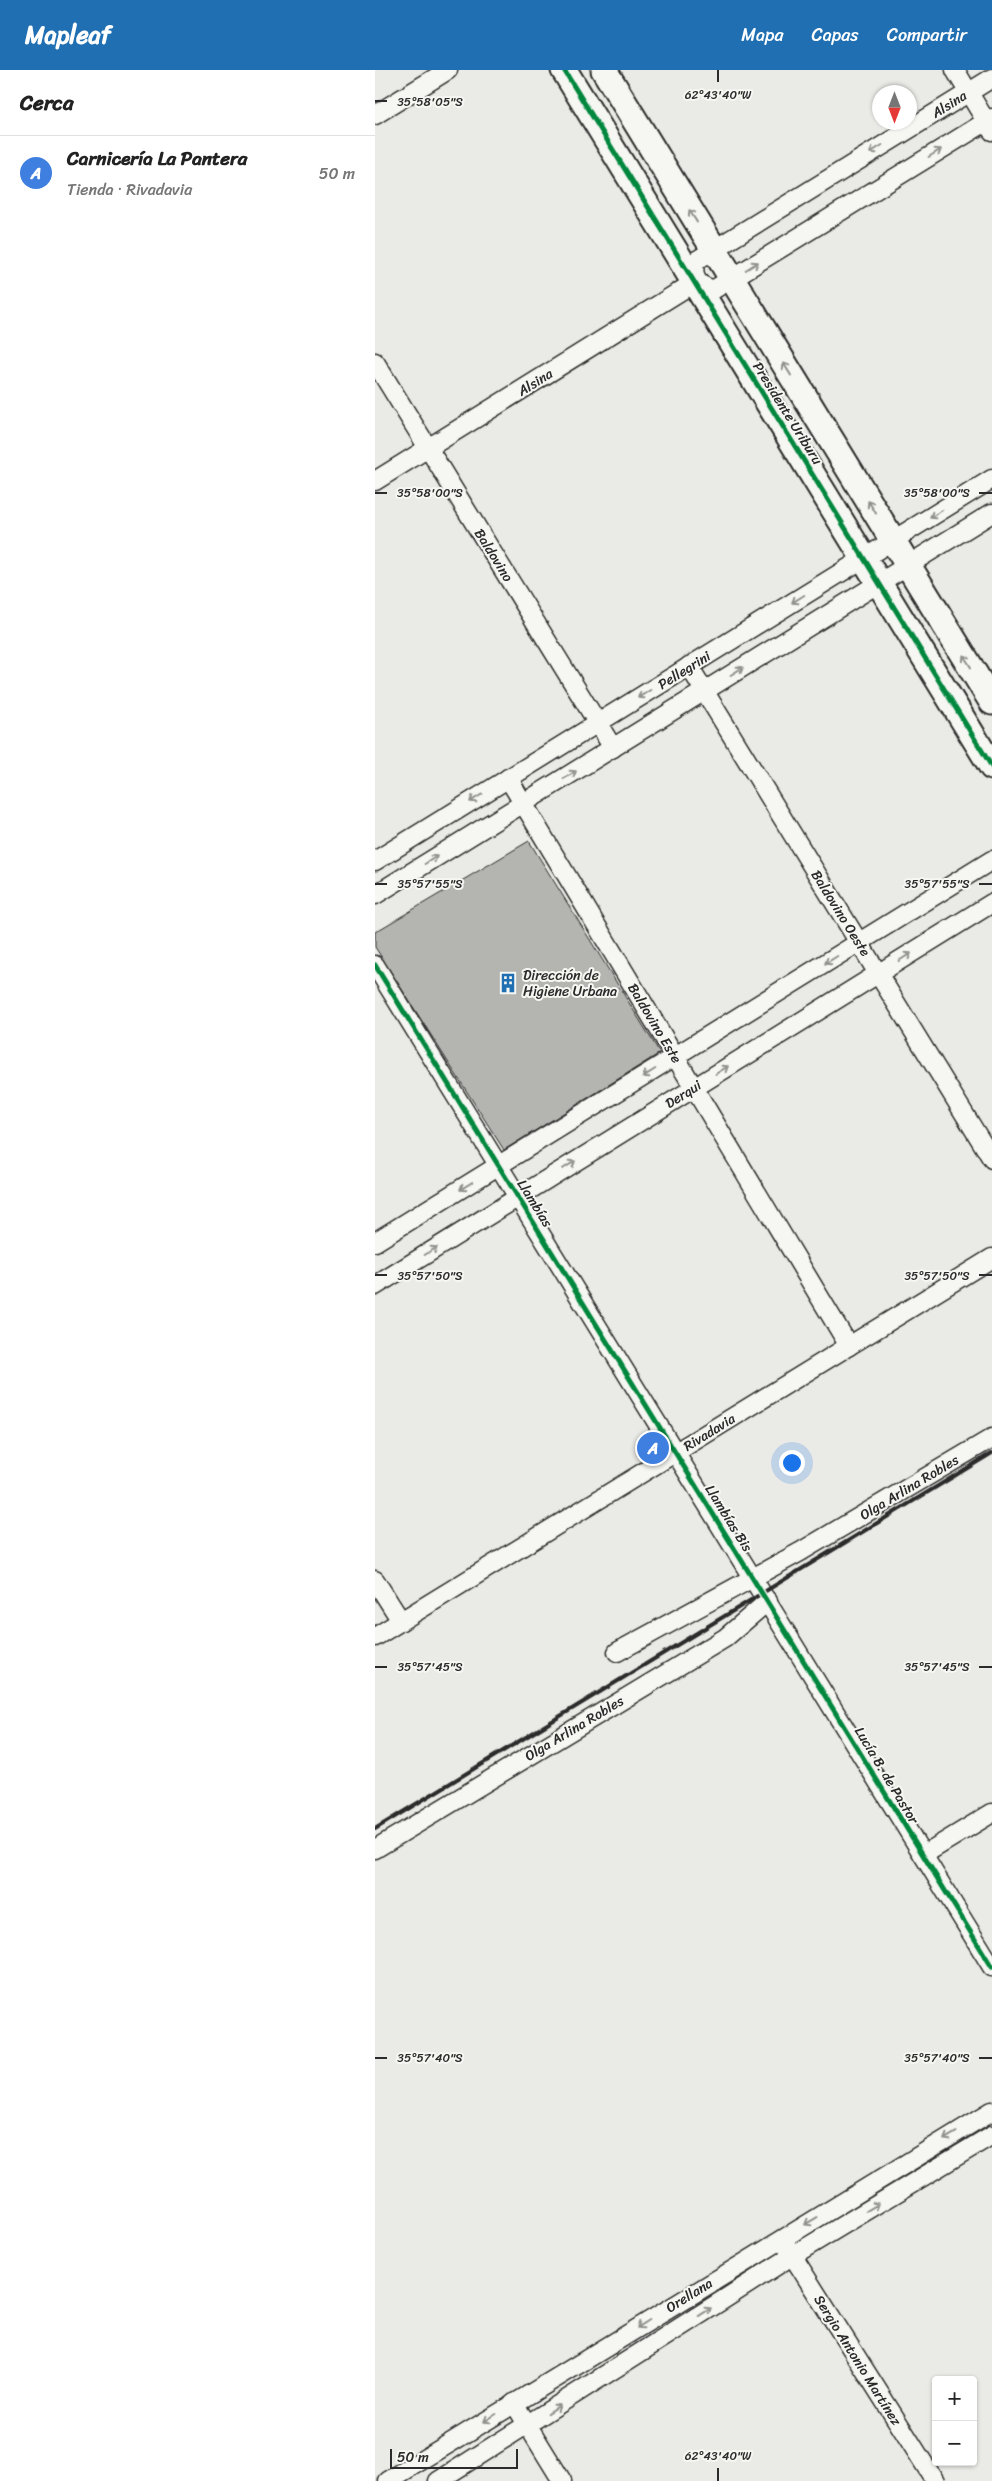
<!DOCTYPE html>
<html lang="es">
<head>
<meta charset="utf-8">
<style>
  :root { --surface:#fff; --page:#f6f6f6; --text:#222; --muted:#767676; --line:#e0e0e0; --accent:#1f6fb2 }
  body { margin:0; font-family:Sriracha,sans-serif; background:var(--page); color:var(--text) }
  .controls { position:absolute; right:15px; bottom:15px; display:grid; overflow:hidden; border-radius:5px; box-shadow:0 1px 4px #0004 }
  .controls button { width:45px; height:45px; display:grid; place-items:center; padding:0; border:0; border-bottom:1px solid var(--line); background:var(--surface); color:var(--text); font:25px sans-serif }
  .compass { position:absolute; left:497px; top:15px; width:45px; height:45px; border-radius:50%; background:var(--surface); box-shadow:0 1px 4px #0004; rotate:180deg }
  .scale { position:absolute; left:15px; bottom:12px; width:128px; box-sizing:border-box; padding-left:5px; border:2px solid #2b2b2b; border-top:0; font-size:14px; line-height:18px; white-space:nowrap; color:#2b2b2b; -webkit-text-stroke:4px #f6f6f2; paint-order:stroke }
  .you { position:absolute; left:416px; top:1392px; width:18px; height:18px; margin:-12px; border:4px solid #fff; border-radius:50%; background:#1a73e8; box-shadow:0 0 0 8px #1a73e833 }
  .badge { display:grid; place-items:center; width:32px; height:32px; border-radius:50%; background:var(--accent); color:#fff; font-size:16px; font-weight:700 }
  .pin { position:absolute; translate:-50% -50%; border:2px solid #fff; box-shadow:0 1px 5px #0006 }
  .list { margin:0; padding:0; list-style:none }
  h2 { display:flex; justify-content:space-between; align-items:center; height:65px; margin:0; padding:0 20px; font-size:21px }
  h2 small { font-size:16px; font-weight:400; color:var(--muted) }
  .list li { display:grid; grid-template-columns:32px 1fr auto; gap:15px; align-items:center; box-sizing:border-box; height:75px; padding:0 20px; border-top:1px solid var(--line) }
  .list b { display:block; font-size:19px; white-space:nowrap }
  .list p { margin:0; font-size:16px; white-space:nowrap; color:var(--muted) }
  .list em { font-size:16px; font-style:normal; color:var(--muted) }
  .map { position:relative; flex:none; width:617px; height:2411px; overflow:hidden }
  header { display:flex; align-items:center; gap:30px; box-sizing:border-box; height:70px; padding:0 25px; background:var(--accent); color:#fff }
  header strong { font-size:24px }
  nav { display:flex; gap:28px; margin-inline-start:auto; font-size:18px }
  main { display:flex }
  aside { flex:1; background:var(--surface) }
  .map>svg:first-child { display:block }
  .building { fill:#b4b4b1; stroke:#2b2b2b }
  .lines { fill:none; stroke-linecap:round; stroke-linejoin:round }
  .street-casing { stroke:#2b2b2b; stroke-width:21 }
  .secondary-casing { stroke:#2b2b2b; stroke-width:29 }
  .street { stroke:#f6f6f2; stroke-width:18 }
  .secondary { stroke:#f6f6f2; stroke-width:25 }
  .rail { stroke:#2b2b2b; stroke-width:4 }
  .cycleway-casing { stroke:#f6f6f2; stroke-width:8 }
  .cycleway { stroke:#00873e; stroke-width:5 }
  .oneway { stroke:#90908e }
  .ticks { fill:none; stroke:#2b2b2b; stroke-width:2 }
  .labels { text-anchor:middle; stroke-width:4; stroke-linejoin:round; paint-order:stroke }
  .street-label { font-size:14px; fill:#2b2b2b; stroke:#f6f6f2 }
  .poi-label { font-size:14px; fill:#2b2b2b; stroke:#f6f6f2; text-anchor:start }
  .ticks-label { font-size:12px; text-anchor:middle; fill:#2b2b2b; stroke:#f6f6f2; stroke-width:4; stroke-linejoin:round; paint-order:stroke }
</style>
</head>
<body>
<header>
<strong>Mapleaf</strong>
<nav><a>Mapa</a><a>Capas</a><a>Compartir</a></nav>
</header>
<main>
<aside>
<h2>Cerca<small></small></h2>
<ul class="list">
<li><span class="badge" style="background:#3f7fe0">A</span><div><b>Carnicería La Pantera</b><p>Tienda · Rivadavia</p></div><em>50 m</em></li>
</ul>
</aside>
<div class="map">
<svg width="617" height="2411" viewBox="0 0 617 2411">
  <rect width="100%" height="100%" fill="#eaeae6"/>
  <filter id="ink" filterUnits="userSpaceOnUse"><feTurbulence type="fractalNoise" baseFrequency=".02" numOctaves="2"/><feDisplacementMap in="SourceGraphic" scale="10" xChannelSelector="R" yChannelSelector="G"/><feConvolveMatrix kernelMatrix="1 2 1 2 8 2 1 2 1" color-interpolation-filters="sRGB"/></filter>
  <g filter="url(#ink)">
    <path class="building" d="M154,771L285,983L129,1080L0,877V862Z"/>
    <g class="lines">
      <defs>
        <g id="street">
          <path d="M580,0L617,61"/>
          <path d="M0,45L73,0"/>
          <path d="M320,212L319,192L617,8"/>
          <path d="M320,212L338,220L617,48"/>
          <path d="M0,292L238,678"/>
          <path d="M0,411L320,212"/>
          <path d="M314,596L617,1089"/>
          <path d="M133,708L474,1276"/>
          <path d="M0,791L617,409"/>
          <path d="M0,825L617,443"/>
          <path d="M0,895L617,1897"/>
          <path d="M0,1172L617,790"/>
          <path d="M0,1216L617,833"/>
          <path d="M0,1510L26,1551"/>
          <path d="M0,1567L617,1188"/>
          <path d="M242,1582L425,1482L617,1368"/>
          <path d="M0,1779L350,1568L393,1531"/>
          <path d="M548,1785L617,1743"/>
          <path d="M412,2177L560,2411"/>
          <path d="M139,2333L187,2411"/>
          <path d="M13,2411L617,2041"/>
          <path d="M63,2411L417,2186L617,2065"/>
        </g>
        <g id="secondary">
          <path d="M189,0L617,697"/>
          <path d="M229,0L617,632"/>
        </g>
      </defs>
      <use href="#street" class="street-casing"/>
      <use href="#secondary" class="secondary-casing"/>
      <use href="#street" class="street"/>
      <use href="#secondary" class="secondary"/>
      <path class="rail" d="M0,1759L617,1383"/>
      <defs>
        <g id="cycleway">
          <path d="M189,0L617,697"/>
          <path d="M0,895L617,1897"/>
        </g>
      </defs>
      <use href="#cycleway" class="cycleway-casing"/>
      <use href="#cycleway" class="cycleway"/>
    </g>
    <defs><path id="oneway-shaft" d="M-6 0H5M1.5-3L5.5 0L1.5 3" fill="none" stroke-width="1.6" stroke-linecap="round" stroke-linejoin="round" transform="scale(1.25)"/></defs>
    <g class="oneway">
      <use href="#oneway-shaft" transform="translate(501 79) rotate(148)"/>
      <use href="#oneway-shaft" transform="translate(560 83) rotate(-32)"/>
      <use href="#oneway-shaft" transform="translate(318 146) rotate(-122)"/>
      <use href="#oneway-shaft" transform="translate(377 196) rotate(-32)"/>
      <use href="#oneway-shaft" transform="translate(412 299) rotate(-122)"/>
      <use href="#oneway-shaft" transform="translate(497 437) rotate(-122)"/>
      <use href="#oneway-shaft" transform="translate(561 444) rotate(148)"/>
      <use href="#oneway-shaft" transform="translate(423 529) rotate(148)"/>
      <use href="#oneway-shaft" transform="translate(592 591) rotate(-122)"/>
      <use href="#oneway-shaft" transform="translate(362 601) rotate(-32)"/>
      <use href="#oneway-shaft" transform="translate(269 624) rotate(148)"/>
      <use href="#oneway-shaft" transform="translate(195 705) rotate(-32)"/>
      <use href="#oneway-shaft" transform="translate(101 728) rotate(148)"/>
      <use href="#oneway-shaft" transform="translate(56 790) rotate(-32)"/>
      <use href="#oneway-shaft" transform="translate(530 887) rotate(-32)"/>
      <use href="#oneway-shaft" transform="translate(456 890) rotate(148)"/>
      <use href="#oneway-shaft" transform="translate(347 1000) rotate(-32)"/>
      <use href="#oneway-shaft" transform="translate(274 1003) rotate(148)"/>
      <use href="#oneway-shaft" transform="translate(194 1095) rotate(-32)"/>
      <use href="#oneway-shaft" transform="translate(91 1116) rotate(148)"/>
      <use href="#oneway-shaft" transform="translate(56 1181) rotate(-32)"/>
      <use href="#oneway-shaft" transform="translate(575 2066) rotate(149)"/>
      <use href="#oneway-shaft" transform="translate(498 2137) rotate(-31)"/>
      <use href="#oneway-shaft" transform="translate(436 2151) rotate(149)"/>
      <use href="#oneway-shaft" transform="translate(330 2242) rotate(-33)"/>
      <use href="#oneway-shaft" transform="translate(268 2254) rotate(148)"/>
      <use href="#oneway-shaft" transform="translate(179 2339) rotate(-33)"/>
      <use href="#oneway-shaft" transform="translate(115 2348) rotate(148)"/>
    </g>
  </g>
  <path class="ticks" d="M343,0V12M0,31H12M0,423H12M604,423H617M0,814H12M604,814H617M0,1205H12M604,1205H617M0,1597H12M604,1597H617M0,1988H12M604,1988H617M343,2398V2411"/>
  <defs>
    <symbol id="building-bare" viewBox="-9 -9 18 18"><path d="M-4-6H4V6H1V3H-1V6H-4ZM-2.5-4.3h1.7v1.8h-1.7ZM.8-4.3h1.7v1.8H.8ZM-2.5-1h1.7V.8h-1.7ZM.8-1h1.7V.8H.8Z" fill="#1f6fb2" stroke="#f6f6f2" stroke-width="2.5" paint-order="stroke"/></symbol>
  </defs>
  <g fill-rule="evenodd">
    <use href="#building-bare" x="119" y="899" width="28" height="28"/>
  </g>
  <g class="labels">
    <g class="street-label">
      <text transform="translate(574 34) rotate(-32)" y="5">Alsina</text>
      <text transform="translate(160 312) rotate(-32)" y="5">Alsina</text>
      <text transform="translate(413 343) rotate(58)" y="5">Presidente Uriburu</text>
      <text transform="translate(119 485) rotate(58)" y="5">Baldovino</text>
      <text transform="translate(309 600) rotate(-32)" y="5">Pellegrini</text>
      <text transform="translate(466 843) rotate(58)" y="5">Baldovino Oeste</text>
      <text transform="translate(280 953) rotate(59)" y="5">Baldovino Este</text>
      <text transform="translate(308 1024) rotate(-32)" y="5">Derqui</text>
      <text transform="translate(160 1133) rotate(58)" y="5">Llambías</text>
      <text transform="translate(334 1362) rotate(-32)" y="5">Rivadavia</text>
      <text transform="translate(534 1417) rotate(-31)" y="5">Olga Arlina Robles</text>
      <text transform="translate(354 1448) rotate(58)" y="5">Llambías Bis</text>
      <text transform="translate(199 1658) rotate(-31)" y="5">Olga Arlina Robles</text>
      <text transform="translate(512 1705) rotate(59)" y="5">Lucía B. de Pastor</text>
      <text transform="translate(314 2225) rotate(-32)" y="5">Orellana</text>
      <text transform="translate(483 2290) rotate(58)" y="5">Sergio Antonio Martínez</text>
    </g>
    <g class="poi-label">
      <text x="148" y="910">Dirección de<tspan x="148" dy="16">Higiene Urbana</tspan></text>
    </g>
  </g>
  <g class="ticks-label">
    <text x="343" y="29">62°43'40"W</text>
    <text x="55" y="36">35°58'05"S</text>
    <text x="55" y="427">35°58'00"S</text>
    <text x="562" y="427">35°58'00"S</text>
    <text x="55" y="818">35°57'55"S</text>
    <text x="562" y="818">35°57'55"S</text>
    <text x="55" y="1210">35°57'50"S</text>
    <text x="562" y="1210">35°57'50"S</text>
    <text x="562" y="1601">35°57'45"S</text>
    <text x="55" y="1601">35°57'45"S</text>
    <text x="55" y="1992">35°57'40"S</text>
    <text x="562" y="1992">35°57'40"S</text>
    <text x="343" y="2390">62°43'40"W</text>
  </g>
</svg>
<div class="controls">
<button>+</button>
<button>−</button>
</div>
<svg class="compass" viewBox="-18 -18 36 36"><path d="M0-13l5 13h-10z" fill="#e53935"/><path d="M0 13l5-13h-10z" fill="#767676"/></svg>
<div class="scale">50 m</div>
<div class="you"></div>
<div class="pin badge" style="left:278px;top:1378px;background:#3f7fe0">A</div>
</div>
</main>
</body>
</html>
